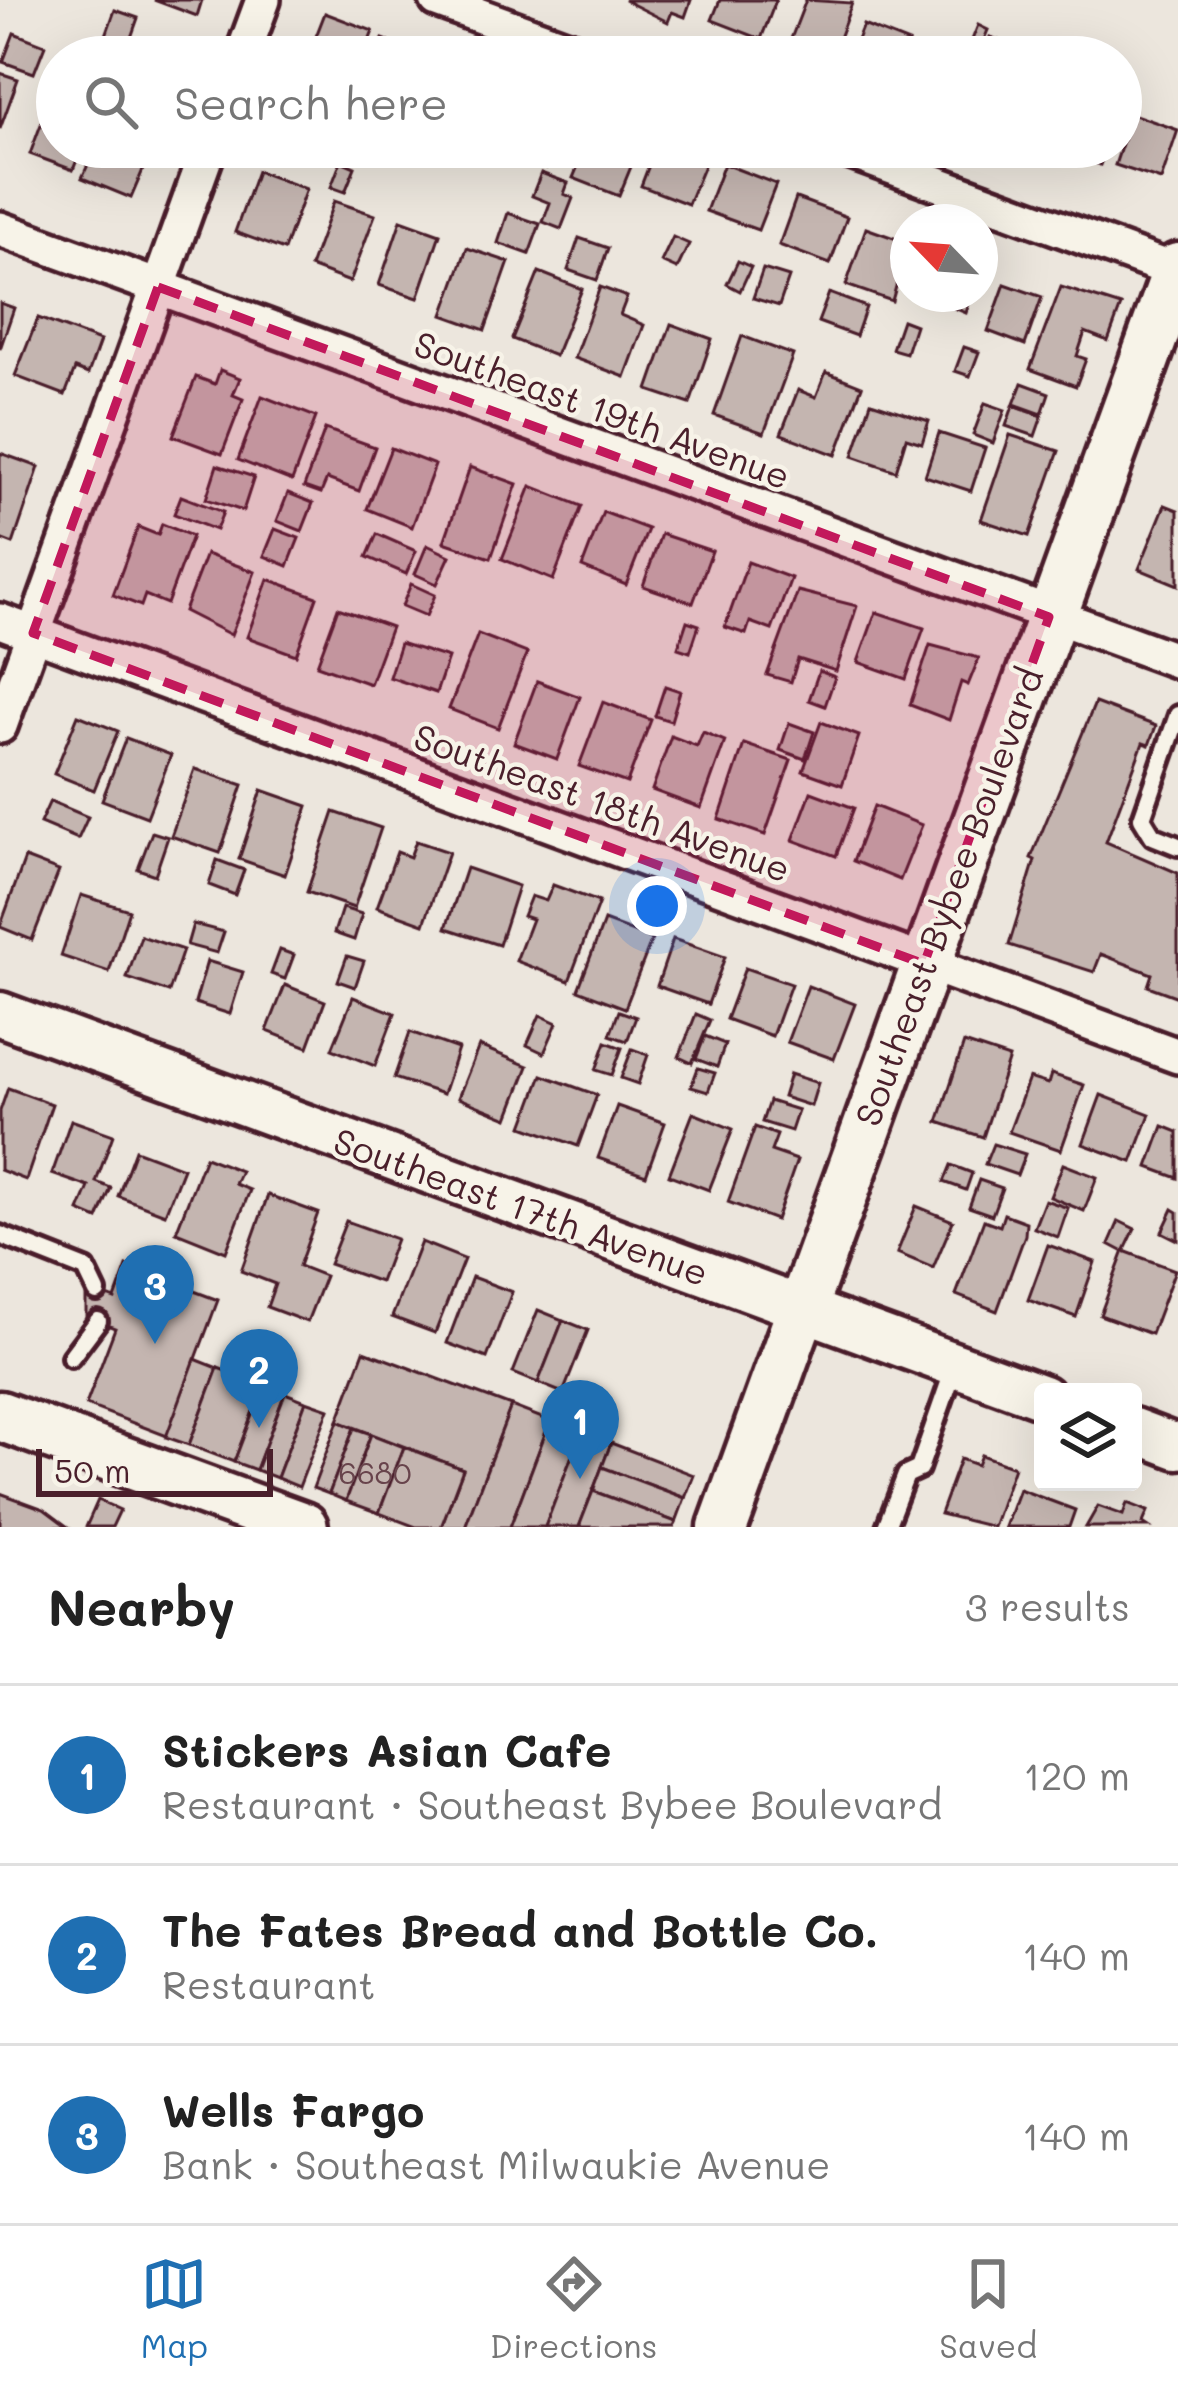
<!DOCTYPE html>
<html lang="en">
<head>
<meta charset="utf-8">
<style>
  :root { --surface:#fff; --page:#f6f6f6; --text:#222; --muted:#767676; --line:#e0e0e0; --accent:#1f6fb2 }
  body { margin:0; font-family:Mali,sans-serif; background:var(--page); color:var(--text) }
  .controls { position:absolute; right:36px; bottom:36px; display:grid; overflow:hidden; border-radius:12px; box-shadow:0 12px 48px #0002 }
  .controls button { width:108px; height:108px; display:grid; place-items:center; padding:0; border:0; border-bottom:3px solid var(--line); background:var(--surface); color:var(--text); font:60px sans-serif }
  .compass { position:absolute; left:890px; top:204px; width:108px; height:108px; border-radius:50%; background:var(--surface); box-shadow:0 12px 48px #0002; rotate:295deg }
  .scale { position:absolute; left:36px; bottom:30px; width:237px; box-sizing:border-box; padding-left:12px; border:6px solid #4a1f2b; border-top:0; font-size:33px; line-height:42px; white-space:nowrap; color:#4a1f2b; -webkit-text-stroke:9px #f7f3e8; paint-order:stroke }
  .you { position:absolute; left:657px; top:906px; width:42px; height:42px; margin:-30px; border:9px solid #fff; border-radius:50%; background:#1a73e8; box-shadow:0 0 0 18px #1a73e833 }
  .badge { display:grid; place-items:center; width:78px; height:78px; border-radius:50%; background:var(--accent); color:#fff; font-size:39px; font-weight:700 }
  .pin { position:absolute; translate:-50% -99px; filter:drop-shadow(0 3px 6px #0008) }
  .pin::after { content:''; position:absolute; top:63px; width:42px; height:36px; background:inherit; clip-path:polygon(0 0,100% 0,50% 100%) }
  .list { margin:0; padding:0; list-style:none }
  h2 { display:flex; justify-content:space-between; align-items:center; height:156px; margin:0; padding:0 48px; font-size:51px }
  h2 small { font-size:39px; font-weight:400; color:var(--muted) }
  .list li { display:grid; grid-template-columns:78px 1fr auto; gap:36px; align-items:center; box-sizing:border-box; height:180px; padding:0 48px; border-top:3px solid var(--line) }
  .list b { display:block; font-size:45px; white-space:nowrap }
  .list p { margin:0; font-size:39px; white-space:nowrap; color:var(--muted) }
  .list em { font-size:39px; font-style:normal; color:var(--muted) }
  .icon { flex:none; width:66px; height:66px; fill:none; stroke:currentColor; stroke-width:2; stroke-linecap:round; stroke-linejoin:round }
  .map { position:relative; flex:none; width:1178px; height:1527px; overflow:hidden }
  .search { position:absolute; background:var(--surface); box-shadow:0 12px 48px #0002; left:36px; right:36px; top:36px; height:132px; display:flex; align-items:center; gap:30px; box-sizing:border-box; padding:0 42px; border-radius:66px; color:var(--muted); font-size:45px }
  .sheet { height:696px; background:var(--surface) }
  nav { display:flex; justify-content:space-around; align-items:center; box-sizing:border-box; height:168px; border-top:3px solid var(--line); background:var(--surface); font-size:33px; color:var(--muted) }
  nav a { display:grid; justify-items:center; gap:6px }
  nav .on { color:var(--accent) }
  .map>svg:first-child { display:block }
  .building { fill:#c4b5b0; stroke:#4a1f2b; stroke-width:3 }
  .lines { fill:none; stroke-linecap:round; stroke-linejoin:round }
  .service-casing { stroke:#4a1f2b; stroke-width:26 }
  .minor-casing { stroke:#4a1f2b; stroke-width:42 }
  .tertiary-casing { stroke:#4a1f2b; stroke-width:51 }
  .secondary-casing { stroke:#4a1f2b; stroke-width:57 }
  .service { stroke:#f7f3e8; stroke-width:16 }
  .minor { stroke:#f7f3e8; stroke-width:33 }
  .tertiary { stroke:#f7f3e8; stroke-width:42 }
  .secondary { stroke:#f7f3e8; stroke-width:48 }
  .marked { fill:#c2185b; fill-opacity:0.2; stroke:#c2185b; stroke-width:9; stroke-dasharray:24 15; stroke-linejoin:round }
  .labels { text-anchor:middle; stroke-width:9; stroke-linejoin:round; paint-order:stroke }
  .number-label { font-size:30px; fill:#68444c }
  .street-label { font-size:36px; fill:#4a1f2b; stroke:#f7f3e8 }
</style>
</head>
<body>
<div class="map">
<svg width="1178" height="1527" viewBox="0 0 1178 1527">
  <rect width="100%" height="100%" fill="#ece6dd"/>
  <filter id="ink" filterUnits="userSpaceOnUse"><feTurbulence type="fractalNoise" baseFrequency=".00833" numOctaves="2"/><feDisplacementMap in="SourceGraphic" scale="24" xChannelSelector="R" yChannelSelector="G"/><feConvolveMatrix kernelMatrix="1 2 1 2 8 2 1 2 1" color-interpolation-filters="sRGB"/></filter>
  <g filter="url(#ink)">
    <g class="building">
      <path d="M154,0H202L197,16Z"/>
      <path d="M624,0H691L685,17L672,12L668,22Z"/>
      <path d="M720,0H776L761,39L712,20Z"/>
      <path d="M806,0L852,3L832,57L787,49Z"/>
      <path d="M115,10L138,18L128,46L105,38Z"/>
      <path d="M325,13L373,31L363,57H308Z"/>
      <path d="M863,25L909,43L904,57H850Z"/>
      <path d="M978,25L988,30L978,54L968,50Z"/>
      <path d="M14,33L45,45L34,73L3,62Z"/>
      <path d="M990,37L1044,57H983Z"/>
      <path d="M383,39L428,57H375Z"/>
      <path d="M0,73L18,79L0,129Z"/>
      <path d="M50,100L57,103V147H82L73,170L30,154Z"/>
      <path d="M1132,114L1178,130L1161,180L1115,165Z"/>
      <path d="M96,147L151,151L131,198L82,178Z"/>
      <path d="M504,147H553L546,168L502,152Z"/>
      <path d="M586,147H639L619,196L573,178Z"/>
      <path d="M656,147H678L707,158L688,204L641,186Z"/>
      <path d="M1054,147H1107L1100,165Z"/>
      <path d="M341,161L355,167L345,192L331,187Z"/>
      <path d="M724,164L776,184L758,230L706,211Z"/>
      <path d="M257,171L306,189L284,250L235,232Z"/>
      <path d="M541,173L568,183L564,194L573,198L561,229L543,222L550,203L532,196Z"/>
      <path d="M796,198L847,217L830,264L779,245Z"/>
      <path d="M334,201L375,215L350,282L310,267Z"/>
      <path d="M508,213L540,224L529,254L498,243Z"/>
      <path d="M401,220L440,234L418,298L379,285Z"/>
      <path d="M866,228L908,243L892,301L846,285Z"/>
      <path d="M673,237L689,244L677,269L661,262Z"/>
      <path d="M579,238L608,248L597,280L568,270Z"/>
      <path d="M467,248L509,262L485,330L443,315Z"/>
      <path d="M738,261L751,267L740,291L727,284Z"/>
      <path d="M763,269L789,277L779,306L753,298Z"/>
      <path d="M539,272L582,289L555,356L512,339Z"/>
      <path d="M1005,284L1042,297L1025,345L988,331Z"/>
      <path d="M600,287L627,297L620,315L644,325L625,377L574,358Z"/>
      <path d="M1061,287L1121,306L1108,341L1085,332L1077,356L1086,359L1076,386L1030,369Z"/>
      <path d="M829,293L866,307L856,336L818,322Z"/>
      <path d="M921,294H972L966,313Z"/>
      <path d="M0,303L14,308L0,349Z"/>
      <path d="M38,318L100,341L88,374L75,369L65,395L15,376Z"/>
      <path d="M902,320L915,325L906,353L892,349Z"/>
      <path d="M671,324L712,339L690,404L648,390Z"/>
      <path d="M742,336L793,355L764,433L714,415Z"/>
      <path d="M964,347L979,352L970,376L955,371Z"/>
      <path d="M220,370L240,378L233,395L243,399L222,454L173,436L196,377L215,384Z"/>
      <path d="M826,372L862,386L836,455L781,434L798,390L816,397Z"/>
      <path d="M1022,383L1049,393L1042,414L1014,404Z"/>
      <path d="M262,396L316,417L292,481L238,460Z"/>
      <path d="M871,402L929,421L922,443L906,438L896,471L853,456Z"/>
      <path d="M985,403L1005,410L993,443L973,435Z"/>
      <path d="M1013,406L1042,416L1035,436L1006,426Z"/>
      <path d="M325,429L375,447L359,491L327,479L321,493L304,487Z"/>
      <path d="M939,433L985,448L971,491L925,476Z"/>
      <path d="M1010,435L1059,451L1029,536L981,520Z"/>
      <path d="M391,448L435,465L412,527L367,509Z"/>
      <path d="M0,453L39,467L13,544L0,539Z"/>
      <path d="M217,465L254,477L243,511L206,499Z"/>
      <path d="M470,467L517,484L491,558L444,542Z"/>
      <path d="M531,486L582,506L553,580L502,559Z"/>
      <path d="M288,493L313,503L302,531L277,521Z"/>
      <path d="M181,496L223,512L216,530L174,514Z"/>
      <path d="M1165,505L1178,510V585L1139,569Z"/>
      <path d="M603,512L648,529L626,585L582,567Z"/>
      <path d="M162,524L192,536L167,604L145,595L141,606L113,595L138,527L158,535Z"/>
      <path d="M275,529L299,538L288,566L264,556Z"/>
      <path d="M377,534L416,551L406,574L367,557Z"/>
      <path d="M661,534L712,551L693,603L643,586Z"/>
      <path d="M427,545L450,556L437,584L415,574Z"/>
      <path d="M206,554L255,572L231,635L184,611Z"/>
      <path d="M748,562L791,578L772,630L750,622L746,634L725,627Z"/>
      <path d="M268,579L317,597L296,655L247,637Z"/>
      <path d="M411,584L435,595L426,616L402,606Z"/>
      <path d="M798,591L857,606L836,671L798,659L791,682L767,675Z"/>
      <path d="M338,608L391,627L370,684L317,665Z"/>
      <path d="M876,612L924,628L906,679L858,662Z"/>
      <path d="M687,621L699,625L690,652L678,648Z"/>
      <path d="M478,634L527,653L498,728L449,709Z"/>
      <path d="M400,643L448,658L436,693L389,677Z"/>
      <path d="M930,645L979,658L968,685L961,682L949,720L910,705Z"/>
      <path d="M819,671L835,677L825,706L809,700Z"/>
      <path d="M537,681L580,697L557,759L514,743Z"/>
      <path d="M665,686L680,691L671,721L655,716Z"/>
      <path d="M603,702L651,720L627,783L579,766Z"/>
      <path d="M1095,703L1156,726L1149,745L1143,743L1106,842L1178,873V997L1148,986L1152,974L1101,954L1094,972L1009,945L1035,860L1031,858Z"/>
      <path d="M78,715L118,731L94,790L54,774Z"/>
      <path d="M821,722L859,736L842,785L803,771Z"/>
      <path d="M789,723L814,732L805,759L780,750Z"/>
      <path d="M703,732L725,741L701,808L652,790L671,736L697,746Z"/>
      <path d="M126,738L171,755L147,817L102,800Z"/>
      <path d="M744,744L791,760L765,835L719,819Z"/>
      <path d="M195,769L243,785L220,853L171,836Z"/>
      <path d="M262,790L308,806L285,875L239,859Z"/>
      <path d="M811,792L854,808L836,856L793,840Z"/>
      <path d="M50,801L88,817L78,839L40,823Z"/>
      <path d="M874,806L922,825L900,880L853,861Z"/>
      <path d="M334,812L381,828L354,908L307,892Z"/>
      <path d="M152,832L168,837L155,875L138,869Z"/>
      <path d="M416,841L449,852L424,924L377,907L397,852L410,857Z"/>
      <path d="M25,858L59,871L32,940L0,927Z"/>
      <path d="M217,860L244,870L235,895L209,885Z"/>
      <path d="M466,868L518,886L499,945L446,928Z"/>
      <path d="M553,885L599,902L569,981L516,961L532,919L523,916L531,896L546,901Z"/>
      <path d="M81,895L129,910L109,972L61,956Z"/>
      <path d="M342,908L362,914L354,940L334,933Z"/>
      <path d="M604,921L652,939L625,1008L578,990Z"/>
      <path d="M193,924L224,932L217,953L187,945Z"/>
      <path d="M141,936L183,950L169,992L127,978Z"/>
      <path d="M673,939L725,957L708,1004L657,986Z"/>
      <path d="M280,950L294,955L285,979L271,974Z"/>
      <path d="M347,956L364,961L355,987L338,981Z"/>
      <path d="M207,961L243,972L230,1014L195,1003Z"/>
      <path d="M745,968L791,984L772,1036L726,1019Z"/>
      <path d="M285,985L325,1001L308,1047L267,1031Z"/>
      <path d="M808,986L855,1004L834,1059L787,1042Z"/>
      <path d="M353,997L395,1013L375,1066L332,1049Z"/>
      <path d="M619,1011L636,1017L627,1041L610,1035Z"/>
      <path d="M696,1014L710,1020L692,1063L679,1057Z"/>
      <path d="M540,1015L557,1023L544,1053L527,1045Z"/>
      <path d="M410,1032L458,1049L443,1094L394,1078Z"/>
      <path d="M705,1036L725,1044L717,1067L696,1059Z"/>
      <path d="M606,1042L622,1048L612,1075L596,1070Z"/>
      <path d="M964,1043L1009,1058L983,1137L938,1122Z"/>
      <path d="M479,1046L528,1066L508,1118L458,1098Z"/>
      <path d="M632,1049L648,1055L638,1084L621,1078Z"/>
      <path d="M698,1068L715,1073L708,1092L691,1087Z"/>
      <path d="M790,1074L818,1083L811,1106L783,1097Z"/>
      <path d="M1051,1074L1084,1085L1061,1150L1009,1132L1029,1078L1048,1084Z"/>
      <path d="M542,1075L597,1095L578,1146L523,1126Z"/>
      <path d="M8,1088L52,1104L26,1180L0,1170V1111Z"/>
      <path d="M1101,1095L1150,1114L1132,1162L1083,1144Z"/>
      <path d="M769,1101L798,1110L791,1131L762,1122Z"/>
      <path d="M617,1106L665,1123L646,1175L598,1158Z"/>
      <path d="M693,1113L733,1129L709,1190L669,1175Z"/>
      <path d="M71,1120L113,1135L96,1182L111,1188L98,1219L79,1211L89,1187L52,1174Z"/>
      <path d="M1163,1126L1178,1132V1178L1148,1167Z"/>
      <path d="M755,1127L777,1135L771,1151L797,1160L776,1220L728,1202Z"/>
      <path d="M993,1144L1025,1154L1017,1175L985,1164Z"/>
      <path d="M135,1150L183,1168L165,1214L118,1196Z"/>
      <path d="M205,1157L241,1171L235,1184L250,1190L226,1252L176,1232Z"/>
      <path d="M1063,1164L1097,1177L1084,1211L1050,1197Z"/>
      <path d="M951,1165L972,1173L966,1190L944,1182Z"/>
      <path d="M979,1180L1002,1188L992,1215L969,1207Z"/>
      <path d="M268,1195L318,1213L299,1266L325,1276L307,1322L267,1307L275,1284L241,1271Z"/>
      <path d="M1045,1200L1068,1208L1058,1237L1034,1228Z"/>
      <path d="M916,1206L953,1221L933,1268L897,1253Z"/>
      <path d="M1173,1209L1178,1212V1240L1162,1232Z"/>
      <path d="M1004,1214L1026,1222L1025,1235L997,1311L956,1295L984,1220L1000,1226Z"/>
      <path d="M346,1221L396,1239L380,1282L329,1264Z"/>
      <path d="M1119,1221L1135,1229L1124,1252L1109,1244Z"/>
      <path d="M421,1242L464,1259L435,1333L392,1317Z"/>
      <path d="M1048,1245L1095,1262L1076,1317L1028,1300Z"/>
      <path d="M1124,1251L1175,1270L1151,1334L1100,1315Z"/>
      <path d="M127,1266L218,1300L167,1436L86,1405L115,1328L86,1317V1288L115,1299Z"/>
      <path d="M472,1277L512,1292L487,1358L447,1343Z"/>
      <path d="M538,1310L563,1320L538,1383L513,1373Z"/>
      <path d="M563,1320L588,1330L563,1393L538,1383Z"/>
      <path d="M364,1351L511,1406L465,1527H441L463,1469L338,1421Z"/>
      <path d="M195,1359L218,1368L189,1445L166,1437Z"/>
      <path d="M218,1368L263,1385L234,1462L189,1445Z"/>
      <path d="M263,1385L285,1393L256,1470L234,1462Z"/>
      <path d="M285,1393L306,1401L277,1478L256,1470Z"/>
      <path d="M306,1401L329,1409L299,1487L277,1478Z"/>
      <path d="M511,1406L550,1421L510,1527H465Z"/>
      <path d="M338,1421L354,1428L329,1494L313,1488Z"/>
      <path d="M550,1421L581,1432L545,1527H510Z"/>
      <path d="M354,1428L371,1434L346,1501L329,1494Z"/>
      <path d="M581,1432L611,1443L579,1527H545Z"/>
      <path d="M371,1434L404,1447L379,1513L346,1501Z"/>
      <path d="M611,1443L694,1475L685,1498L602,1467Z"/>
      <path d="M404,1447L463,1469L441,1527H416L379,1513Z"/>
      <path d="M981,1455L1014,1467L993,1527L940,1514L960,1459L977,1465Z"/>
      <path d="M602,1467L685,1498L676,1522L593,1491Z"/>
      <path d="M1019,1489L1075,1510L1069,1527H1005Z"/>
      <path d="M593,1491L676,1522L674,1527H579Z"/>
      <path d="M0,1493L44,1509L68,1527H0Z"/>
      <path d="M98,1500L120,1510L112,1527H86Z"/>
      <path d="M1127,1503L1148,1511L1143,1523L1149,1527H1086L1098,1506L1123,1515Z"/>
    </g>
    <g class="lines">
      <defs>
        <g id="service">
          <path d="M1178,715L1142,818L1153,836L1178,846"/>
          <path d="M0,1235L86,1269L97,1292"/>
          <path d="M71,1357L98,1321"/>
          <path d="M886,1527L906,1475L919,1469L955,1366"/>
        </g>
        <g id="minor">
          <path d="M437,0L592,57"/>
          <path d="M242,57L263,0"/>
          <path d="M838,147L1178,272"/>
          <path d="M0,229L1178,661"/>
          <path d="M0,621L1178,1056"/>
          <path d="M0,726L209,147"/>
        </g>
        <g id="tertiary">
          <path d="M0,1014L1043,1397"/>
          <path d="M1133,1430L1178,1447"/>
        </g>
        <g id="secondary">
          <path d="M0,1416L303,1527"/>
          <path d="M723,1527L1178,268"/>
        </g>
      </defs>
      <use href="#service" class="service-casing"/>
      <use href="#minor" class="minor-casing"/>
      <use href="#tertiary" class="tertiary-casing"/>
      <use href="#secondary" class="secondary-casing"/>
      <use href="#service" class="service"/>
      <use href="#minor" class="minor"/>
      <use href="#tertiary" class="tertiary"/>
      <use href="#secondary" class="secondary"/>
    </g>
  </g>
  <path class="marked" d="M158,287L1049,617L924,964L33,633Z"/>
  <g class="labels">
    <g class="number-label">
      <text x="375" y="1484">6680</text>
    </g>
    <g class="street-label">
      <text transform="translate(602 410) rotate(20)" y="13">Southeast 19th Avenue</text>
      <text transform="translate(602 803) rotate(20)" y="13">Southeast 18th Avenue</text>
      <text transform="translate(949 897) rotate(-70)" y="13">Southeast Bybee Boulevard</text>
      <text transform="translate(521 1207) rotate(20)" y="13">Southeast 17th Avenue</text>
    </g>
  </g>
</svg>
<div class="controls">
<button><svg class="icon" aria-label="layers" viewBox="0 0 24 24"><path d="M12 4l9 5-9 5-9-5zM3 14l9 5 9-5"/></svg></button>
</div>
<svg class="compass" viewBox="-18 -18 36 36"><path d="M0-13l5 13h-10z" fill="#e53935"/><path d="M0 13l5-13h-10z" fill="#767676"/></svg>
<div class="scale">50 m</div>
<div class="you"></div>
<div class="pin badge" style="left:580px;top:1479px">1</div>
<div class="pin badge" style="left:259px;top:1428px">2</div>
<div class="pin badge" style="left:155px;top:1344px">3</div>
<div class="search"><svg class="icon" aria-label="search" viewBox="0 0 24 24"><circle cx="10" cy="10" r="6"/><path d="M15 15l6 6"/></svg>Search here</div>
</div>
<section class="sheet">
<h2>Nearby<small>3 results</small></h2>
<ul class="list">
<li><span class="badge">1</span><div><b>Stickers Asian Cafe</b><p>Restaurant · Southeast Bybee Boulevard</p></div><em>120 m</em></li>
<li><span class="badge">2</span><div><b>The Fates Bread and Bottle Co.</b><p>Restaurant</p></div><em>140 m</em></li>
<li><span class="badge">3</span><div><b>Wells Fargo</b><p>Bank · Southeast Milwaukie Avenue</p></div><em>140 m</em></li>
</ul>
</section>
<nav>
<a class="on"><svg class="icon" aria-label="map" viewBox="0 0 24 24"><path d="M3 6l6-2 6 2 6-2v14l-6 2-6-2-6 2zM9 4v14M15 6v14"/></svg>Map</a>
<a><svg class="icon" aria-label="directions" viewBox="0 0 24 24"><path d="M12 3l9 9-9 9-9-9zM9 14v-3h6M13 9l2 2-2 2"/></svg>Directions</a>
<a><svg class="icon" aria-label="saved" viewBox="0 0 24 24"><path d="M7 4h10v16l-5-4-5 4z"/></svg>Saved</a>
</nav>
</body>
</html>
